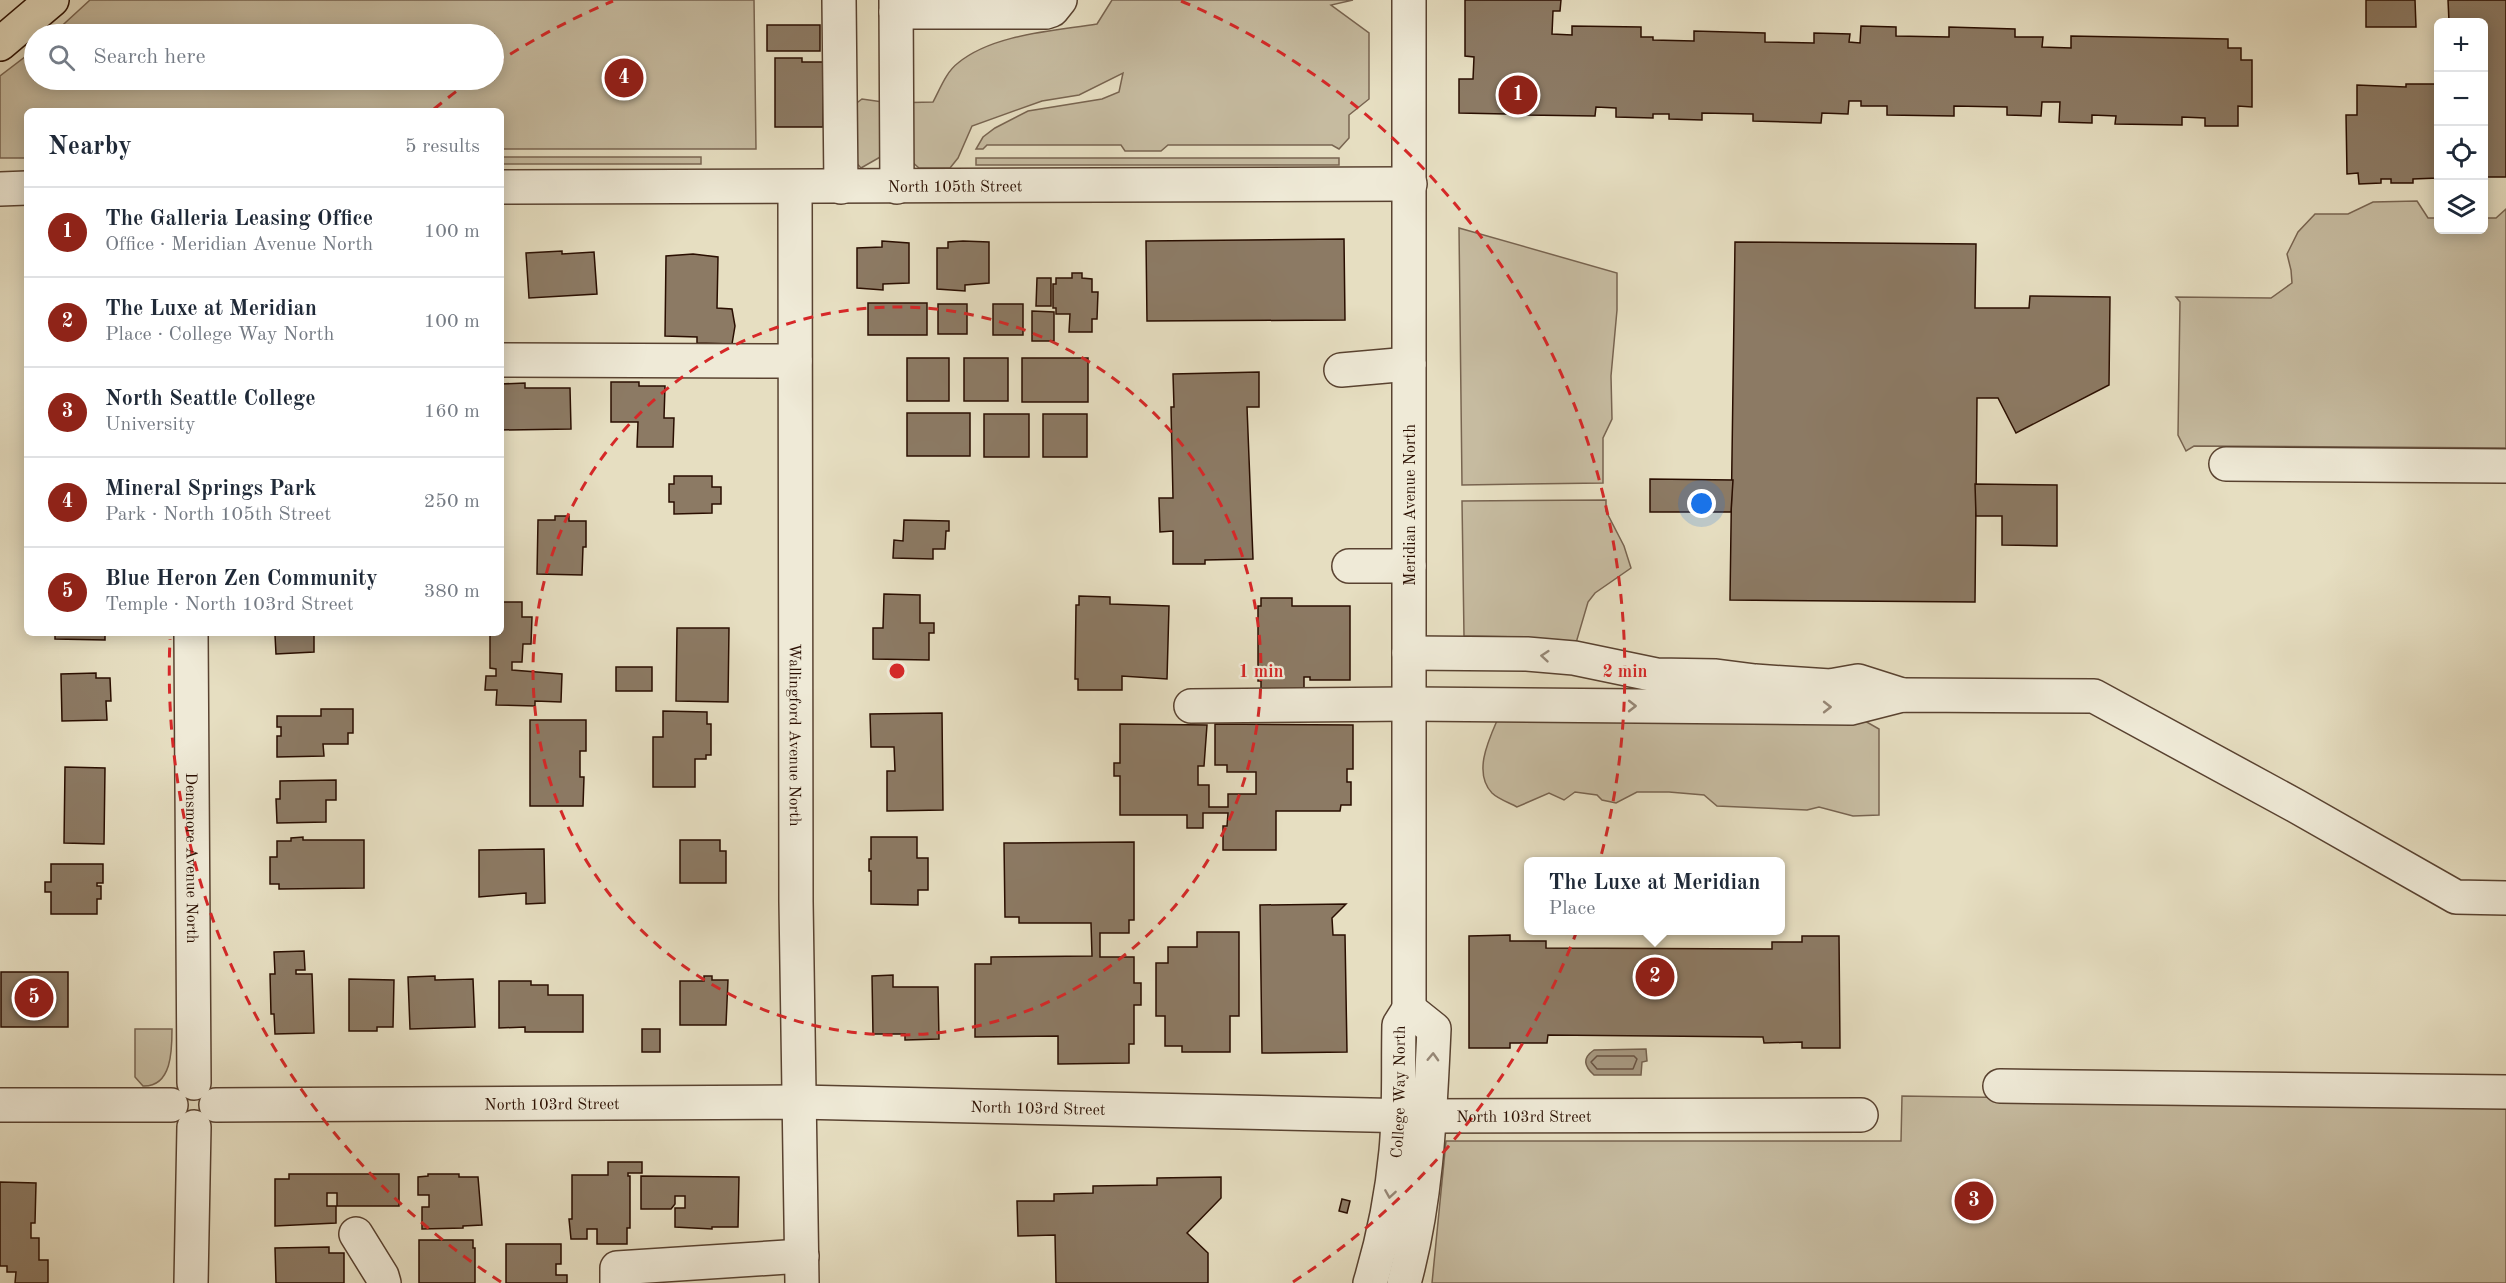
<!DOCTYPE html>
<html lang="en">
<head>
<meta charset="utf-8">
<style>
  :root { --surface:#fff; --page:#f2f2f3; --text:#1f2937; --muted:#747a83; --line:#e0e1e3; --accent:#8f2418 }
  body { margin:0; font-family:"Old Standard TT",serif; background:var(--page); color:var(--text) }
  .controls { position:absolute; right:18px; top:18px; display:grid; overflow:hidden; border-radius:9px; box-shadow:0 3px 15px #0003 }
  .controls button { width:54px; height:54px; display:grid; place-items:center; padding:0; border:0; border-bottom:2px solid var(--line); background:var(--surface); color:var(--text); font:30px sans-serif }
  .you { position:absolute; left:1702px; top:504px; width:21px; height:21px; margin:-15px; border:4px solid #fff; border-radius:50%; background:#1a73e8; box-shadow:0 0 0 9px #1a73e833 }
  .badge { display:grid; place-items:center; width:39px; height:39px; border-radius:50%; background:var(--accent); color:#fff; font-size:20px; font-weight:700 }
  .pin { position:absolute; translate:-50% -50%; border:3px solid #fff; box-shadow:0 2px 6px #0006 }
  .popup { position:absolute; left:1524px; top:857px; width:261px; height:78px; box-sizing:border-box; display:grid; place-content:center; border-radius:9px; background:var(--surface); filter:drop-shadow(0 2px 4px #0005); font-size:20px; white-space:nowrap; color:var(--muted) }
  .popup b { font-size:22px; color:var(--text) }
  .popup::after { content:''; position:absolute; left:50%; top:100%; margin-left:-12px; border:12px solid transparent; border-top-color:var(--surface) }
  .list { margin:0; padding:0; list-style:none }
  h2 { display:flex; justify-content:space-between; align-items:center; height:78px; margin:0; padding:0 24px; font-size:26px }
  h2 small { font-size:20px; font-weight:400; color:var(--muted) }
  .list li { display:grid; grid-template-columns:39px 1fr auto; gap:18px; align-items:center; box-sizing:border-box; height:90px; padding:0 24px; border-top:2px solid var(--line) }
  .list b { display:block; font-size:22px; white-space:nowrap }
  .list p { margin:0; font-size:20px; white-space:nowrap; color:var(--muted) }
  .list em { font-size:20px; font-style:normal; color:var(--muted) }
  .icon { flex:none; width:33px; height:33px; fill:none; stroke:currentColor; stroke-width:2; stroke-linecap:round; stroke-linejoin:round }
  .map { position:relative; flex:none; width:2506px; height:1283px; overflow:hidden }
  .search { position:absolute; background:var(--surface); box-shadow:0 3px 15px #0003; left:24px; top:24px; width:480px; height:66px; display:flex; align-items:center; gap:15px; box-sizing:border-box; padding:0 21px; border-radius:33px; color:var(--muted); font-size:22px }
  .panel { position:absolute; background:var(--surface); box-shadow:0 3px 15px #0003; left:24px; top:108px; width:480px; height:528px; border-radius:9px }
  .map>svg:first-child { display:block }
  .green { fill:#c6bba0; stroke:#786450; stroke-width:1.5 }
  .water { fill:#a6977f; stroke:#74604c; stroke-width:1.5 }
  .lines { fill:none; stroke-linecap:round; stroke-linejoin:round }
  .shore { stroke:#685240; stroke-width:1.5 }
  .building { fill:#8c7a64; stroke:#2a0e00; stroke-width:1.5 }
  .minor-casing { stroke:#594230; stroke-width:36 }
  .major-casing { stroke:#2a0e00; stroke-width:36 }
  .minor { stroke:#efead7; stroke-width:33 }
  .major { stroke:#e6dec1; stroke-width:33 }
  .oneway { stroke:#968776 }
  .ring { fill:none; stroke:#d62828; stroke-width:3; stroke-dasharray:10 8 }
  .labels { text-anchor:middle; stroke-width:4.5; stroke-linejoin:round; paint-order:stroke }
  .street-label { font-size:16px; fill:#2a0e00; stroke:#efead7 }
  .centre { fill:#d62828; stroke:#efead7; stroke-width:3 }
  .ring-label { font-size:18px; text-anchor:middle; font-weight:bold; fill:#d62828; stroke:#efead7; stroke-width:4.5; stroke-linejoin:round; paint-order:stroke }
</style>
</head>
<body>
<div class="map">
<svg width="2506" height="1283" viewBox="0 0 2506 1283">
  <rect width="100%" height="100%" fill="#e6dec1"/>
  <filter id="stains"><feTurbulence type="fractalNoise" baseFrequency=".00333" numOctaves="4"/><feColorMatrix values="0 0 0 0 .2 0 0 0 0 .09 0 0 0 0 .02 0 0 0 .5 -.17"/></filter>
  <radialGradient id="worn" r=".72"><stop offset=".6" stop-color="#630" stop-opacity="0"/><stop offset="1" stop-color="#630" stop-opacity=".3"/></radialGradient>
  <g class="green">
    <path d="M90,0H754L756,149H501V111H27V158H0V76L34,50V80H494V34H53Z"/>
    <path d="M1112,0H1353L1331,5L1369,33V99L1349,115V138L1339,149L1332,145H1168L1161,151H1125L1121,145H987L983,149H976L983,137L995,128L1028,111L1102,99L1119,92L1123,73L1079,95L1042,101L972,126L958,158L950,168H919L896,148L861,168L838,142V117L862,99L890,103L933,102C940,89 946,72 958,63C993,34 1054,31 1097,24Z"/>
    <rect x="501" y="157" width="200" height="7"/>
    <rect x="976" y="158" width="363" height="7"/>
    <path d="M2417,201L2428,218H2438V230H2484V218H2496L2506,209V448L2194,446L2186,451L2178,435L2180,302L2176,297L2271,298L2292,283L2291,270L2287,254L2298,232L2315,214H2348L2373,202Z"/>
    <path d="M1459,228L1617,273V310L1611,376L1612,419L1603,438V483L1462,485Z"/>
    <path d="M1606,500V511L1624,546L1631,568L1595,593L1588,602L1576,643L1524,637L1464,636L1462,501Z"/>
    <path d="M1499,716L1865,721L1879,729V815L1853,816L1819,807L1807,810L1717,806L1704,795L1669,792H1637L1616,803L1602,800L1597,795L1575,792L1564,800L1549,793L1517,807C1510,803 1498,799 1492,793C1472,772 1490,737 1499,716Z"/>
    <path d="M135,1029H172C172,1050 172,1087 143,1086L135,1077Z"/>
    <path d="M1902,1096L2506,1105V1283H1432L1446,1141H1901Z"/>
  </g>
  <path class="water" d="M1646,1049L1647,1061L1642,1062L1641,1075H1594C1584,1066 1582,1058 1594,1050Z"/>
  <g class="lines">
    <path class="shore" d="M1597,1056H1634L1637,1059L1633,1069H1597L1591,1062Z"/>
  </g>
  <g class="building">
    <path d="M1465,0H1561L1560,11H1553L1552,34L1572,35V26L1641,27V37H1653V40L1694,41V31L1765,33V42L1814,43V33L1850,34L1849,42L1860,43L1861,26L1896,27V36L1949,37V27L2015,29V37H2043L2042,47L2071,48V36L2228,39V48H2241V60H2252V107L2238,106V126H2205V118L2182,117V125L2115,124L2116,116L2092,115V123L2059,122L2060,102H2042L2041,116L2007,115V107L1954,106V116L1887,115V106H1861V101H1849L1848,114L1822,113L1821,123L1753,121V114L1702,113V120L1669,119V114H1653V118L1616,117V108L1596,107L1595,116L1526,115V107H1506V114L1459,113V79H1473L1474,57L1465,56Z"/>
    <path d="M2366,0H2415L2416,27H2366Z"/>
    <path d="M2448,0H2506V177H2484V22H2446H2449Z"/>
    <rect x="767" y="25" width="53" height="26"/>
    <path d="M775,58H802V62H823V127H775Z"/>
    <path d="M2406,84H2438V178L2413,179V183H2391V179H2381V183L2359,184L2358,173L2347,174L2346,115H2357V85L2406,87Z"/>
    <path d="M1344,239L1345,320L1147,321L1146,241Z"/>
    <path d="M882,241L909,243V283L883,284V290L857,288V248L882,247Z"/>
    <path d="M963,241L989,242V283L965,285V291L937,289V248H948V242Z"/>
    <path d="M1735,242L1976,244L1975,308H2029L2030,296L2110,297L2109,385L2016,433L1998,398H1977L1975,602L1730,600Z"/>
    <path d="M562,251V254L594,252L597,294L529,298L526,253Z"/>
    <path d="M693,254L718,257L717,308L732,309L735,326L732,344L697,343V337L665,336L666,256Z"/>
    <path d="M1072,273H1082V278L1092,279V292H1098L1097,319H1092V332H1069L1070,314H1056V308H1053V284H1056V278H1072Z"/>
    <path d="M1037,278H1051V306H1036Z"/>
    <rect x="868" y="303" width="59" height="32"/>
    <rect x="938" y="304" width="29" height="30"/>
    <rect x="993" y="304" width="30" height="31"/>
    <path d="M1032,311L1054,312V341H1032Z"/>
    <rect x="907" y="358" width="42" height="43"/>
    <rect x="964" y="358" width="44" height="43"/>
    <rect x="1022" y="358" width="66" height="44"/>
    <path d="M1259,372V407H1247L1253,559L1205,560V564H1173V531L1160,532L1159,498H1173L1171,407H1174L1173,374Z"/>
    <path d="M611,382H639V386H665L664,418H674L673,447H637L638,422H611Z"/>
    <path d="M525,383V388H570L571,429L501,430V384Z"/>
    <rect x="907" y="413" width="63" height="43"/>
    <rect x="984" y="414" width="45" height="43"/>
    <rect x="1043" y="414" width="44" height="43"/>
    <path d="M674,476H712V487H721V504H712V513L674,514V502H669V484H674Z"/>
    <path d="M1650,479L1733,480L1731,512H1650Z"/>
    <path d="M1975,484L2057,485V546L2002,545V516H1976Z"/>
    <path d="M555,516H569V521H586V547H583L582,575L537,574L538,520H555Z"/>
    <path d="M904,520L949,521V531H946L945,549H933V559L893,558L894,540L903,541Z"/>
    <path d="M884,594L920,595V623H934V633H929V660L873,659V628H883Z"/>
    <path d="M1079,596L1110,597V604L1169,606L1167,679L1122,676V690H1078V679H1075L1076,605H1079Z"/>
    <path d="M1261,598H1292V606H1350V680H1310V677H1304V692H1261V681H1258V606H1261Z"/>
    <path d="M501,602H522V617H532L531,644H523L522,662H512V670L562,674L561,702L535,701V706L496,705L497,690H485L486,676H496V669L490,668V633H501Z"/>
    <path d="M677,628H729L728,702L676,701Z"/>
    <path d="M55,633H105V640L55,639Z"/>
    <path d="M267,633H314V652L276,654L275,635Z"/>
    <rect x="616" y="667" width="36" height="24"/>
    <path d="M96,673V678H110L111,701H106L107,720L62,721L61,674Z"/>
    <path d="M321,709H353V733H348V744H323L324,756L277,757V736H281V727H277V716H321Z"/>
    <path d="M663,711L707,712V724H711V755H706V759H695V787H653V737H663Z"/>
    <path d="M942,713L943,810L887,811V771H895L894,747H871L870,714Z"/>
    <path d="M530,720H586V751H580V777H584L583,806H530Z"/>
    <path d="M1120,724L1207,725L1204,766H1198V785H1209V807H1228V794H1256V772H1227V765H1215V724L1353,725V769H1347V782H1351V805H1341L1340,811H1276V850H1223V826H1227L1228,813H1203V828H1187V815H1120V776H1114V763H1120Z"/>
    <path d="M65,767L105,768L104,844L64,843Z"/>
    <path d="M336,780V800H326V822L277,823L276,799H280V781Z"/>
    <path d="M303,837V840H364V888L279,889V884H270V857H277V841H291V838Z"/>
    <path d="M871,837H917V858H928V890H918V905L871,904V871H869V859H871Z"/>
    <path d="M680,840H720V851H726V883H680Z"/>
    <path d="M1134,842V920H1129V933H1100V957H1134V983H1141V1005H1134V1044H1129V1063L1058,1064V1036L975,1037V964H991V957L1092,956L1091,923H1019V917H1005L1004,843Z"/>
    <path d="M544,849L545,903L526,904V893L479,897V850Z"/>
    <path d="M51,864H103V883H97V886H101V899H97V914H51V892H45V882H51Z"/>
    <path d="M1346,904L1332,918L1333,935H1345L1347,1052L1262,1053L1260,905Z"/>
    <path d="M1197,932H1239V1016H1230V1052H1182V1046H1165V1016H1156V963H1168V947H1197Z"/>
    <path d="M1510,935V941H1546V948L1772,949V942H1802V936H1839L1840,1048H1802V1042L1764,1043L1763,1037L1548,1035L1547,1043H1510V1048H1469V936Z"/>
    <path d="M304,951L305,970H296V974H312L314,1033L275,1034L274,1014H271L270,974H275L274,952Z"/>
    <rect x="1" y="972" width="67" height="55"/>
    <path d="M893,975V987H938L939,1039L905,1040V1034H873L872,976Z"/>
    <path d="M435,976V980L473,979L475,1027L410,1029L408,977Z"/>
    <path d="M704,976H712V980H728L726,1025H680V981H704Z"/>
    <path d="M349,979L394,980L393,1027H377V1031H349Z"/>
    <path d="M499,981H531V985H548V995H583V1032H525V1027L499,1028Z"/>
    <rect x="642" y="1029" width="18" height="23"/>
    <path d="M608,1162H642V1173H628V1176H630V1228H627V1244H597V1229H587V1239H571L569,1219H572V1175H608Z"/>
    <path d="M289,1174H399V1206H337V1193H327V1206H336V1223L275,1226V1179H289Z"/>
    <path d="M428,1174H459V1177H478L482,1225L463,1226V1228L422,1229V1207H429V1195H418V1177L428,1176Z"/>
    <path d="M641,1176L739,1177L738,1227H712V1229L675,1227V1208H685V1196H675V1204L671,1209H641Z"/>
    <path d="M1221,1177V1198L1187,1233L1208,1253V1283H1056L1055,1235L1018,1236L1017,1201H1054V1194L1093,1193V1186L1157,1185V1178Z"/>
    <path d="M0,1182L36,1183L35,1223H31V1238H39V1260H48V1283H15L16,1272H7V1266H0Z"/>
    <path d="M1342,1199L1350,1201L1347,1213L1339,1211Z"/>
    <path d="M419,1240H473V1248H475V1283H419Z"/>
    <path d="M506,1244H561V1264H556V1275H567V1283H506Z"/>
    <path d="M329,1247V1253H344V1283H276L275,1248Z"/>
  </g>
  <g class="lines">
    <defs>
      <g id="minor">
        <path d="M839,0L841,187"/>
        <path d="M896,0L897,187"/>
        <path d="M1409,0V1009"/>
        <path d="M896,12H1046L1052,10L1060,0"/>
        <path id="s1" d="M501,187L1410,184"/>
        <path id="s2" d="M795,187L796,902L802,1283"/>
        <path d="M0,189L27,188"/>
        <path d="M501,360L795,361"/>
        <path d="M1341,370L1409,364"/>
        <path d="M2226,464L2506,466"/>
        <path d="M1349,566H1409"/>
        <path id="s3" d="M191,633L194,1083"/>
        <path d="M1409,653L1527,654L1574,658L1656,675L1716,676L1755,681L1830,686L1858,681L1902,695"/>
        <path d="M1191,706L1409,704L1851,708L1902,695L2094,696L2296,806L2456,897L2506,898"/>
        <path d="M2000,1086L2506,1092"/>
        <path d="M0,1105H171"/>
        <path id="s4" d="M216,1105L799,1102L1414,1116L1861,1115"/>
        <path d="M356,1234L382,1276L384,1283"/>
        <path d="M191,1283L194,1127"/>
        <path d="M617,1283V1268L802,1256"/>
        <path id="s5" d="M1370,1283C1383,1240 1392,1195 1396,1151C1400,1109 1398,1067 1399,1025L1409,1009"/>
        <path d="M1404,1283C1427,1200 1430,1114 1434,1029L1409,1009"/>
      </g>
      <path id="major" d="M0,44L52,0"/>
    </defs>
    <use href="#minor" class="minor-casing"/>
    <use href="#major" class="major-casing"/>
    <use href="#minor" class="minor"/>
    <use href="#major" class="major"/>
  </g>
  <defs><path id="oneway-chevron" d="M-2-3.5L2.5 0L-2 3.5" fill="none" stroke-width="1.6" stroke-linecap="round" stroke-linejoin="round" transform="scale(1.5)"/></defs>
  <g class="oneway">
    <use href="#oneway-chevron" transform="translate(1545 656) rotate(-175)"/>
    <use href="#oneway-chevron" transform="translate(1632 706)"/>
    <use href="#oneway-chevron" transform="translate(1827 707)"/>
    <use href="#oneway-chevron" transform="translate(1433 1057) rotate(-88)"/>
    <use href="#oneway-chevron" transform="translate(1390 1194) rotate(99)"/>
  </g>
  <g class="ring">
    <circle cx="897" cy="671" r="364"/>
    <path d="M501 1282A728 728 0 0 1 170 639M434 109A728 728 0 0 1 469 82M495 64A728 728 0 0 1 613 1M1181 1A728 728 0 0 1 1293 1282"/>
  </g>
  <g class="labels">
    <g class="street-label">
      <text dy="6" stroke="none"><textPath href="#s1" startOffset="454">North 105th Street</textPath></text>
      <text transform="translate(1409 505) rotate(-90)" y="6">Meridian Avenue North</text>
      <text dy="6" stroke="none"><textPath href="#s2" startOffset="548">Wallingford Avenue North</textPath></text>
      <text dy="6" stroke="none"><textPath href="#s3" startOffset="225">Densmore Avenue North</textPath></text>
      <text dy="6" stroke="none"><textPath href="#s5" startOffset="194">College Way North</textPath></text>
      <text dy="6" stroke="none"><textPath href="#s4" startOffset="336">North 103rd Street</textPath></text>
      <text dy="6" stroke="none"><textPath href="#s4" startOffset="822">North 103rd Street</textPath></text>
      <text dy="6" stroke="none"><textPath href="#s4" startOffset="1308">North 103rd Street</textPath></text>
    </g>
  </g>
  <circle cx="897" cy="671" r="9" class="centre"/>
  <g class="ring-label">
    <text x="1261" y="677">1 min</text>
    <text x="1625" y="677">2 min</text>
  </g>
  <rect width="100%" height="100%" filter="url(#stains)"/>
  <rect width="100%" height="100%" fill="url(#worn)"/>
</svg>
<div class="controls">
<button>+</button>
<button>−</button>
<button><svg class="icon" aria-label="locate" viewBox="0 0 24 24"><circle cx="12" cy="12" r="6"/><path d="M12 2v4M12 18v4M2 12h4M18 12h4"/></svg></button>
<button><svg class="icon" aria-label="layers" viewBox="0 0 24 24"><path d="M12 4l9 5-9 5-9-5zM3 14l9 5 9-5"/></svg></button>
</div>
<div class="you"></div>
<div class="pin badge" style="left:1518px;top:95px">1</div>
<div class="pin badge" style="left:1655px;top:977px">2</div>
<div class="popup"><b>The Luxe at Meridian</b>Place</div>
<div class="pin badge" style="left:1974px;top:1201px">3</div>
<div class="pin badge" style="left:624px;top:78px">4</div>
<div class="pin badge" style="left:34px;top:998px">5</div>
<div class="search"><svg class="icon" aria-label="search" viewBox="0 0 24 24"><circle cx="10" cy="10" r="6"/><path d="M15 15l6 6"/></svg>Search here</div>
<section class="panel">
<h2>Nearby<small>5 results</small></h2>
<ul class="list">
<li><span class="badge">1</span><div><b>The Galleria Leasing Office</b><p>Office · Meridian Avenue North</p></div><em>100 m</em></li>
<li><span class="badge">2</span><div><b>The Luxe at Meridian</b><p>Place · College Way North</p></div><em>100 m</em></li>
<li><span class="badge">3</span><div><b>North Seattle College</b><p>University</p></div><em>160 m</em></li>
<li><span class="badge">4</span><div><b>Mineral Springs Park</b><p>Park · North 105th Street</p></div><em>250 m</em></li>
<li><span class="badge">5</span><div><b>Blue Heron Zen Community</b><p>Temple · North 103rd Street</p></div><em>380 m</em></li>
</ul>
</section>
</div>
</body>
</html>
